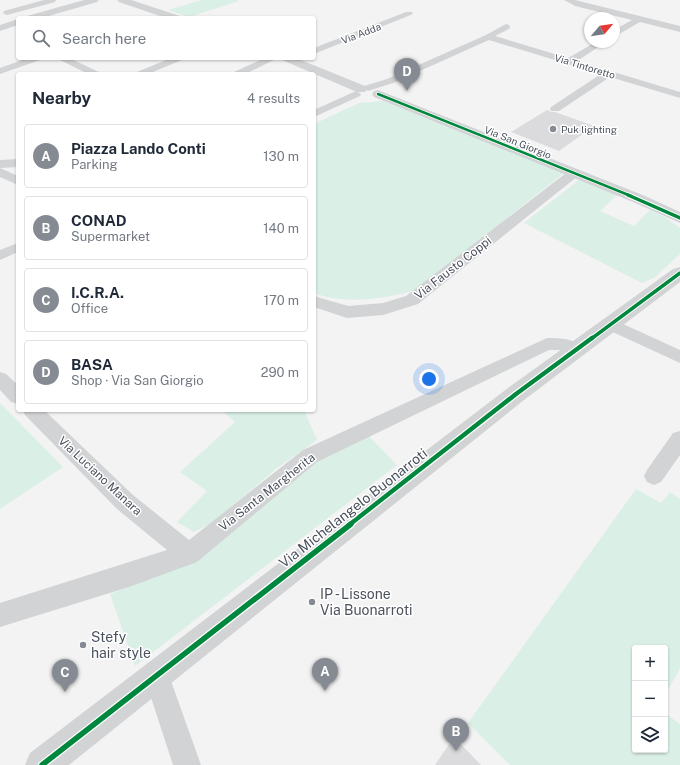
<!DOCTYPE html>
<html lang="en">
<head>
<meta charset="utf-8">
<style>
  :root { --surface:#fff; --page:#f6f6f7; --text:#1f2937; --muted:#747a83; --line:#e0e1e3; --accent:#868a92 }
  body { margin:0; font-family:"Public Sans",sans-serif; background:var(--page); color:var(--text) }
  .controls { position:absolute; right:12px; bottom:12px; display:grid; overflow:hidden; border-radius:4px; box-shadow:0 1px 3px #0004 }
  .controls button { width:36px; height:36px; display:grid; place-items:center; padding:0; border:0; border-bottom:1px solid var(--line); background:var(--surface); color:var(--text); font:20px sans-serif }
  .compass { position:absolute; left:584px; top:12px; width:36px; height:36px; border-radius:50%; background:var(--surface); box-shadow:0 1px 3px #0004; rotate:61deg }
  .you { position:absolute; left:429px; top:379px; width:14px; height:14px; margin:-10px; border:3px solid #fff; border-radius:50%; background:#1a73e8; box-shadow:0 0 0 6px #1a73e833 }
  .badge { display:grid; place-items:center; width:26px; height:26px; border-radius:50%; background:var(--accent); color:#fff; font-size:13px; font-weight:700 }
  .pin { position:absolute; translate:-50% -33px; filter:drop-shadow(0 1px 2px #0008) }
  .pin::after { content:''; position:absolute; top:21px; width:14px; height:12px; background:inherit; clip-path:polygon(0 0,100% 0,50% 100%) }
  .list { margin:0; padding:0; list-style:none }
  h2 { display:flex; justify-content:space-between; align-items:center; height:52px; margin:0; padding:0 16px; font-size:17px }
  h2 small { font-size:13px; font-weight:400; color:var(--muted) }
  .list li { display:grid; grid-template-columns:26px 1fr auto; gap:12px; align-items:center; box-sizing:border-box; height:64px; margin:0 8px 8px; padding:0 8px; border:1px solid var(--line); border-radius:4px }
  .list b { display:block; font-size:15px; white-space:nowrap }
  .list p { margin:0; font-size:13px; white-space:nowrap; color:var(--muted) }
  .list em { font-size:13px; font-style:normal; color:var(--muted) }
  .icon { flex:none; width:22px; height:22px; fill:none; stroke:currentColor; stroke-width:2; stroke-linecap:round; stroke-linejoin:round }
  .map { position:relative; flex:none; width:680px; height:765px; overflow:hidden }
  .search { position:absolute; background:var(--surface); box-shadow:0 1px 3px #0004; left:16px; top:16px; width:300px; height:44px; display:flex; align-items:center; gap:10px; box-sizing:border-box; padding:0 14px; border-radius:4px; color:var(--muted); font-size:15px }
  .panel { position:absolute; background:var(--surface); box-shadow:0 1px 3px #0004; left:16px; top:72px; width:300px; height:340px; border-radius:4px }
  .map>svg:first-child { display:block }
  .green { fill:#daefe6 }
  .building { fill:#dbdbdd }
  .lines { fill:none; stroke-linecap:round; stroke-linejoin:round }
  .minor { fill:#d2d3d5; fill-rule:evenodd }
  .tertiary { fill:#d2d3d5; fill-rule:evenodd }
  .cycleway-far3-casing { stroke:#fff; stroke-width:4 }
  .cycleway-far2-casing { stroke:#fff; stroke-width:5.5 }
  .cycleway-far1-casing { stroke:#fff; stroke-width:7 }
  .cycleway-casing { stroke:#fff; stroke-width:8 }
  .cycleway-far3 { stroke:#00873e; stroke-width:2.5 }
  .cycleway-far2 { stroke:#00873e; stroke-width:3.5 }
  .cycleway-far1 { stroke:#00873e; stroke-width:4.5 }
  .cycleway { stroke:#00873e; stroke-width:5.5 }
  .poi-dot { fill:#868a92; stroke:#fff; stroke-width:1.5 }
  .labels { text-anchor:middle; stroke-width:3; stroke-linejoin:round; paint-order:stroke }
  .far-street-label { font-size:10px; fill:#4b525e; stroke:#fff }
  .far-poi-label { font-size:10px; fill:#4b525e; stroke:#fff; text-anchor:start }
  .street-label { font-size:12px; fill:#4b525e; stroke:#fff }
  .near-street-label { font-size:14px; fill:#4b525e; stroke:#fff }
  .near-poi-label { font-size:14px; fill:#4b525e; stroke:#fff; text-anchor:start }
</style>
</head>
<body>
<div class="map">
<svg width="680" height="765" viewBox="0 0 680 765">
  <rect width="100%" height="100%" fill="#f3f3f3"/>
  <g class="green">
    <path d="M202,0H237L239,1L189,17L168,10Z"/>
    <path d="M383,101L564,173L416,290C384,299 345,305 314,293V124L359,103Z"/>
    <path d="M579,180L617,195L600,211L634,226L650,210L665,217L680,228V254L655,277L642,283L524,223Z"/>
    <path d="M0,403L63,467L0,509Z"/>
    <path d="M222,410H304L317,440L277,468L213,522L194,532L177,522L207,491L180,472L235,422Z"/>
    <path d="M369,436L397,465L135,666L110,594L176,569L305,466Z"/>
    <path d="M636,489L661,503L670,492L680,499V668L665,696V648H635V750H665V713L680,724V765H510L468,723Z"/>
  </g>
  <g class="building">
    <path d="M547,110L551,112H555L594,126L559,151L511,132Z"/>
    <path d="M454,737L481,765H435Z"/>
  </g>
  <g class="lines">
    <g class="minor">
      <path d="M44,0H56L55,2L7,15L3,13L4,11Z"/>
      <path d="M564,0H575L680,26V32L640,22L614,37V30L632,20L575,6Z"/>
      <path d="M406,12H412L413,14L314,54V48Z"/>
      <path d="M506,24L509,25L510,27L509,29L495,36L568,58L596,42H606L577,61L680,92V98L610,77L559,111H551L550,109L551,107L601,74L489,40L393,83L368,91L363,88L364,86L387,79L486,35Z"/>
      <path d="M28,58H42L40,60L0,74V68Z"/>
      <path d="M56,58H69L99,72L101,74H88Z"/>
      <path d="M171,58H184L182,60L148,74H135L137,72Z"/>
      <path d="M265,58H278L245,74H232L234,72Z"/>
      <path d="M356,91L361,94L360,96L314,117V110Z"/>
      <path d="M18,159V167L0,168V160Z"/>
      <path d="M0,168L18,176V185L0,177Z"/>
      <path d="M574,169L578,170L580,173L578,176L418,304L383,315L347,318L314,307V296L348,306L383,303L406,296L570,170Z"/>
      <path d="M18,243V252L0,260V250Z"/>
      <path d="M610,318L680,350V363L604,328L602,324L604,320Z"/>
      <path d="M547,338C559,338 577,338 584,350L581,354L575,356L560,350H549L317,462L197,562L129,587L0,627V603L167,550L117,509L25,415L23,410H44L133,495L189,540L303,450Z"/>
      <path d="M0,372L6,374L18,385V404L11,402L0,390Z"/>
      <path d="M680,431V455L661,482L654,485L647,482L644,476L647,470L673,433Z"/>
      <path d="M157,663L166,667L201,765H173L144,676L148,667Z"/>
    </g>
    <g class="tertiary">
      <path d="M84,0H99L97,2L42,18H26L27,16Z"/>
      <path d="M117,0H131L180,16L181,18H166L119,2Z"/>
      <path d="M18,19V25L0,31V25Z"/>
      <path d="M280,58H296L365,86L367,89L365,92H357L282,60Z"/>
      <path d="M378,90L645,196L680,212V223L633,202L374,97L372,94L374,91Z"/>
      <path d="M680,267V282L524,400L69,765H25L30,753L508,388L673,269Z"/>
    </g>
    <defs>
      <path id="cycleway-far3" d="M378,94L631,196"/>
      <g id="cycleway-far2">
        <path d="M628,195L680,218"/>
        <path d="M591,339L680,273"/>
      </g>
      <path id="cycleway-far1" d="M349,525L516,394L592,338"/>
      <path id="cycleway" d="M42,765L351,524"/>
    </defs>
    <use href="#cycleway-far3" class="cycleway-far3-casing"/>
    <use href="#cycleway-far2" class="cycleway-far2-casing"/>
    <use href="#cycleway-far1" class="cycleway-far1-casing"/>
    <use href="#cycleway" class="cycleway-casing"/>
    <use href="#cycleway-far3" class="cycleway-far3"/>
    <use href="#cycleway-far2" class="cycleway-far2"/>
    <use href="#cycleway-far1" class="cycleway-far1"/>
    <use href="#cycleway" class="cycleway"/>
  </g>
  <g class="poi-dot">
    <circle cx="553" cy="129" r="4"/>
    <circle cx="312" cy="602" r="4"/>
    <circle cx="83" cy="645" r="4"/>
  </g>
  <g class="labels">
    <g class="far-street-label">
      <text transform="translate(361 33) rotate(-21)" y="4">Via Adda</text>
      <text transform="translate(585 66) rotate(17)" y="4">Via Tintoretto</text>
      <text transform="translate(518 142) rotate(22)" y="4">Via San Giorgio</text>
    </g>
    <g class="far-poi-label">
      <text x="561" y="133">Puk lighting</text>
    </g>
    <g class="street-label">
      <text transform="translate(453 268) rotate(-38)" y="4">Via Fausto Coppi</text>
      <text transform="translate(100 476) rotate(43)" y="4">Via Luciano Manara</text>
      <text transform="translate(267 492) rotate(-38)" y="4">Via Santa Margherita</text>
    </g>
    <g class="near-street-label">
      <text transform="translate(353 508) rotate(-38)" y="5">Via Michelangelo Buonarroti</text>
    </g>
    <g class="near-poi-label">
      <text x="320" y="599">IP - Lissone<tspan x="320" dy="16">Via Buonarroti</tspan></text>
      <text x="91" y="642">Stefy<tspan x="91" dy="16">hair style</tspan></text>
    </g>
  </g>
</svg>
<div class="controls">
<button>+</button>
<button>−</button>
<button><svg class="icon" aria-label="layers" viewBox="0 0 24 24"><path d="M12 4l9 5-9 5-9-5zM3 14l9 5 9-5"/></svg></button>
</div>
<svg class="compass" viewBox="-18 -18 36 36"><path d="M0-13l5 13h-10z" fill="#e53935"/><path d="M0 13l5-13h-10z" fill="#747a83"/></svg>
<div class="you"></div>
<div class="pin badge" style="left:325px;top:691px">A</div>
<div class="pin badge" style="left:456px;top:751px">B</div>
<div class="pin badge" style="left:65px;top:692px">C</div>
<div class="pin badge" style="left:407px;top:91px">D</div>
<div class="search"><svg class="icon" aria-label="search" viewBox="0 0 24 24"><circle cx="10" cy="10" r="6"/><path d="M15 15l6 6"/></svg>Search here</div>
<section class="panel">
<h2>Nearby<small>4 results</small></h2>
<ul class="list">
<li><span class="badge">A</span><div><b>Piazza Lando Conti</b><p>Parking</p></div><em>130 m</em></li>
<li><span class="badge">B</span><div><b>CONAD</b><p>Supermarket</p></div><em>140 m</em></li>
<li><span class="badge">C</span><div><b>I.C.R.A.</b><p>Office</p></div><em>170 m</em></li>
<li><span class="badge">D</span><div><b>BASA</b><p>Shop · Via San Giorgio</p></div><em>290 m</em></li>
</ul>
</section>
</div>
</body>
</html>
